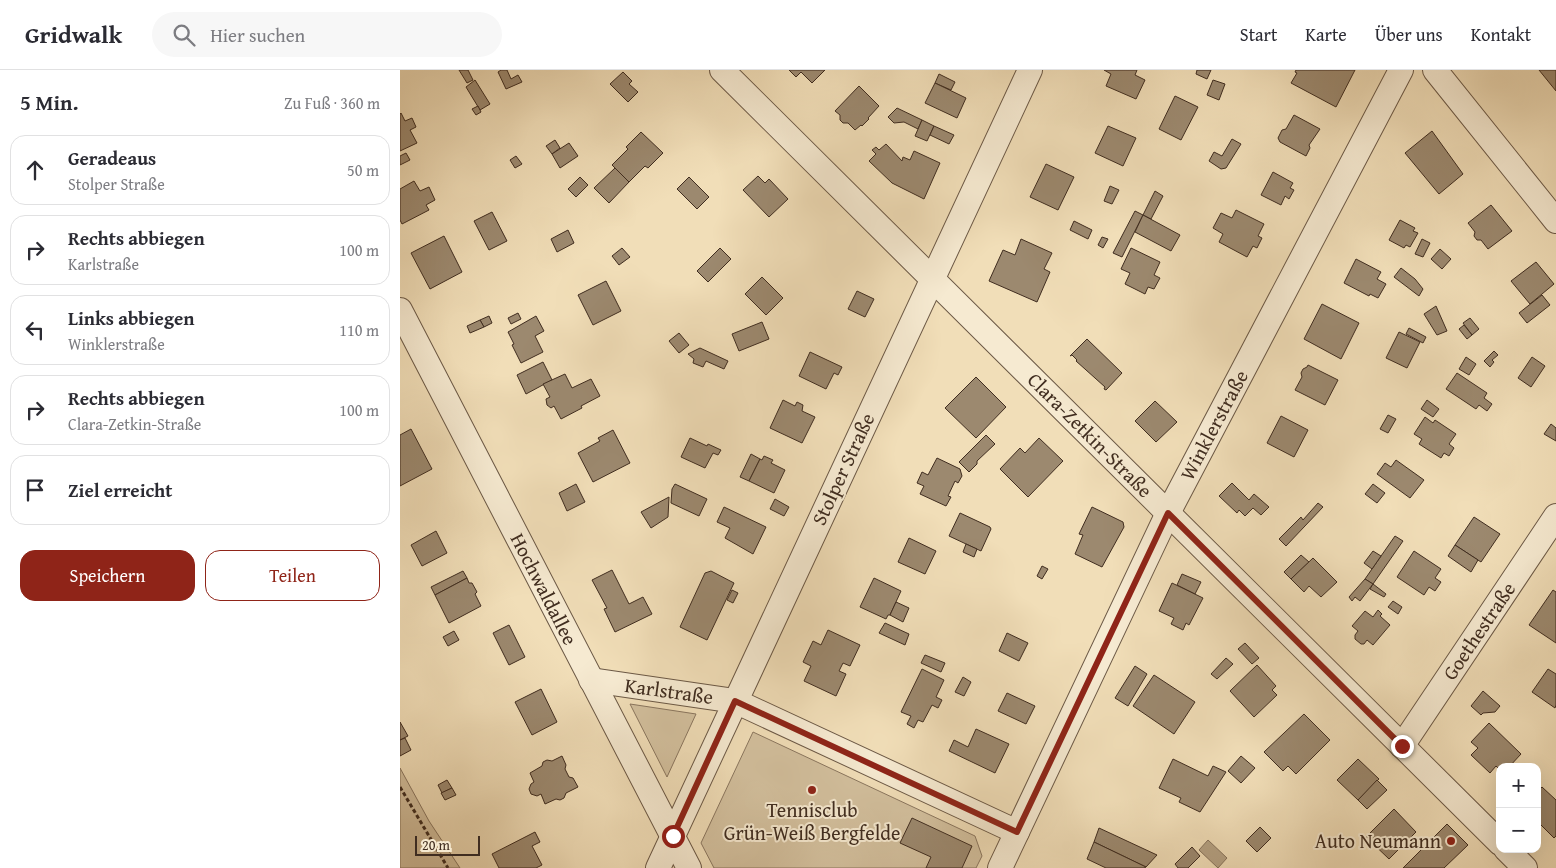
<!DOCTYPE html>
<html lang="de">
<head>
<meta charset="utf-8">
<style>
  :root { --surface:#fff; --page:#f7f7f7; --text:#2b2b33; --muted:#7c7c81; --line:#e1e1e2; --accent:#8f2418 }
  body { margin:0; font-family:"Gentium Book Plus",serif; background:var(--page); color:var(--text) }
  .controls { position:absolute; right:15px; bottom:15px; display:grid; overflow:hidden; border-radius:10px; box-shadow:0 5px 20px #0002 }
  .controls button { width:45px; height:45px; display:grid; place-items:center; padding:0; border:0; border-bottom:1px solid var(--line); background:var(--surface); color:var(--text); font:25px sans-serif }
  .scale { position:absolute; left:15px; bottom:12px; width:65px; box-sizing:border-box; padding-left:5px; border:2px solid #402d20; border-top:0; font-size:14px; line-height:18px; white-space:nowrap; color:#402d20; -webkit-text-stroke:4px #f6ead1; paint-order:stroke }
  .stop { position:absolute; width:15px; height:15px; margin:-11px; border:4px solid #8f2418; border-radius:50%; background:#fff }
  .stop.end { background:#8f2418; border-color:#fff; box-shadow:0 1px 5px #0008 }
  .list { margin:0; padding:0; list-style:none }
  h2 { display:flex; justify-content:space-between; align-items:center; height:65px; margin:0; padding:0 20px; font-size:21px }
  h2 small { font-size:16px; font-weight:400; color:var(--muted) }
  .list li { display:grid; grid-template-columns:32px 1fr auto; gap:15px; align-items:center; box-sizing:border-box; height:70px; margin:0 10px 10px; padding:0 10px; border:1px solid var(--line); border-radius:15px }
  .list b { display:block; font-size:19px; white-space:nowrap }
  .list p { margin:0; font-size:16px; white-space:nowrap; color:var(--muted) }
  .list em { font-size:16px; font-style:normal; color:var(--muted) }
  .actions { display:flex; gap:10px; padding:15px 20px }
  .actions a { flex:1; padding:11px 0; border:1px solid var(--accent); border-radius:15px; text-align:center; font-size:18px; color:var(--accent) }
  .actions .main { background:var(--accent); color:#fff }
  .icon { flex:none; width:28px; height:28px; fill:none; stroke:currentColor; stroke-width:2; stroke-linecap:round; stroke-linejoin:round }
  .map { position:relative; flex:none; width:1156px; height:798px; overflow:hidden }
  header { display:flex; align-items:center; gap:30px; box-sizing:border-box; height:70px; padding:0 25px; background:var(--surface); border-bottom:1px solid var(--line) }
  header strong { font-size:24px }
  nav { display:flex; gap:28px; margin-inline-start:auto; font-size:18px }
  .search { width:350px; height:45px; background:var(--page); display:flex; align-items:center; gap:12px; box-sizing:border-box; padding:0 18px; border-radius:28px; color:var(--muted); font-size:19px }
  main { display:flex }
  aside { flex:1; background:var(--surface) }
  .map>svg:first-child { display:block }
  .green { fill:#d3c09e; stroke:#8a765f }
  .water { fill:#b5a284; stroke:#86735c }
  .building { fill:#9c896f; stroke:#402d20 }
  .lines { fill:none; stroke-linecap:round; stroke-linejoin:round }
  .minor-casing { stroke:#6c5946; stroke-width:26 }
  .path { stroke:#402d20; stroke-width:3; stroke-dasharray:4 2.5; stroke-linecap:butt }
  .minor { stroke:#f6ead1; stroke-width:24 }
  .route { stroke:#8f2418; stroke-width:6 }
  .poi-dot { fill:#8f2418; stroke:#f6ead1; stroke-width:2 }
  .labels { text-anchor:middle; stroke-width:4; stroke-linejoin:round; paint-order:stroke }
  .street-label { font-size:20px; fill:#402d20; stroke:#f6ead1 }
  .poi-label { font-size:20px; fill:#402d20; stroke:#f6ead1 }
</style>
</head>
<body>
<header>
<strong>Gridwalk</strong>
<div class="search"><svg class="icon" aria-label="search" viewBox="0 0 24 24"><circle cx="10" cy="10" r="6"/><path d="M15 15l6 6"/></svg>Hier suchen</div>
<nav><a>Start</a><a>Karte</a><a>Über uns</a><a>Kontakt</a></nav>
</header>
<main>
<aside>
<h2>5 Min.<small>Zu Fuß · 360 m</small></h2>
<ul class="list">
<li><svg class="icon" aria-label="ahead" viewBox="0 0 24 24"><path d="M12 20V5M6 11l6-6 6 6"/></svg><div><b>Geradeaus</b><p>Stolper Straße</p></div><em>50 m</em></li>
<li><svg class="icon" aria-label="right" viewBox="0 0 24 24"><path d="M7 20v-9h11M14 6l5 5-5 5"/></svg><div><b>Rechts abbiegen</b><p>Karlstraße</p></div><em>100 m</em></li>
<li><svg class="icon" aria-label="left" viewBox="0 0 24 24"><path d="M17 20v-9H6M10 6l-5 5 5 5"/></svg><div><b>Links abbiegen</b><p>Winklerstraße</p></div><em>110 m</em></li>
<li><svg class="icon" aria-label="right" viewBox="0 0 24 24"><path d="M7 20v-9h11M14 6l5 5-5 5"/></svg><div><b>Rechts abbiegen</b><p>Clara-Zetkin-Straße</p></div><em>100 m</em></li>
<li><svg class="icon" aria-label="arrive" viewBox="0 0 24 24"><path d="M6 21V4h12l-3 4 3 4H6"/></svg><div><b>Ziel erreicht</b></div></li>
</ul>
<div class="actions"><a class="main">Speichern</a><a>Teilen</a></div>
</aside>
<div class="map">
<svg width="1156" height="798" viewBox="0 0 1156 798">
  <rect width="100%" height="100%" fill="#f1deb8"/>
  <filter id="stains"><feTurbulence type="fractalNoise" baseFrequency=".004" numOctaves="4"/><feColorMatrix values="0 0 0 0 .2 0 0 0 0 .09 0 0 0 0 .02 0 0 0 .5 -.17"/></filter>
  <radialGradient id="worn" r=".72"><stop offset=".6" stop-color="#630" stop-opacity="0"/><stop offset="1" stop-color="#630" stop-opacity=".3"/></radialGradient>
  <g class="green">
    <path d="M230,634L296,644L267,707Z"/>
    <path d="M353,662L575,766L582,786L576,798H314L301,773Z"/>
    <path d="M0,698L29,751L60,798H0Z"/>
  </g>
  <path class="water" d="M808,770L827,788L818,798L799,780Z"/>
  <g class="building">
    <path d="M59,0H68L73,10L67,13Z"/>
    <path d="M101,0H107L111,9L118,5L122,12L106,19L98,2Z"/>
    <path d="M389,0H425L412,13L401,2L396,7Z"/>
    <path d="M737,0L735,5L745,10L736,29L706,16L711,4L704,0Z"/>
    <path d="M797,0H811L807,9L796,4Z"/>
    <path d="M896,0H955L936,37L891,13L897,3L895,2Z"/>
    <path d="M1139,0H1156V21Z"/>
    <path d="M223,2L232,11L229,14L238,22L228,32L210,14Z"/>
    <path d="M539,4L555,12L551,20L535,13Z"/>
    <path d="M75,10L90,34L80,40L66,17Z"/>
    <path d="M813,10L825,14L819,30L807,25Z"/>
    <path d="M535,13L566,28L557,48L525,33Z"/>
    <path d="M459,16L479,36L468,48L469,49L462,56L461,55L455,60L448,53H443L440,50V45L435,41Z"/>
    <path d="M775,26L798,37L781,70L759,59Z"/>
    <path d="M78,36L81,42L76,45L72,39Z"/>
    <path d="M497,38L522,50L518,59L504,52L494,53L488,47Z"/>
    <path d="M1,43L5,51L12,48L16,57L10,60L17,73L0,81V44Z"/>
    <path d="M894,45L920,59L909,75L910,78L906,86L880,72L878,68L882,60L886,59Z"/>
    <path d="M522,50L534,56L527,71L515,66Z"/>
    <path d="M534,56L554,65L549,74L530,65Z"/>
    <path d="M708,56L736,68L723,96L695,83Z"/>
    <path d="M1032,61L1063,104L1039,124L1005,83Z"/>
    <path d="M241,62L263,83L248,98L245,96L229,112L212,95L228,79L226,77Z"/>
    <path d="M832,69L841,74L826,98L821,99L809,91L814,82L822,86Z"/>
    <path d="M155,70L160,78L152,84L146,76Z"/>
    <path d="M169,73L178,86L160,98L152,84Z"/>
    <path d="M486,74L502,91L503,87L510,90L514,81L540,93L524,129L492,113L469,91L476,84L472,80L476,77L479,80Z"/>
    <path d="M6,83L10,90L0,95V86Z"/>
    <path d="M116,86L122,94L115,98L110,90Z"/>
    <path d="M646,94L674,107L658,140L630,127Z"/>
    <path d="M215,98L229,112L209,133L194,118Z"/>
    <path d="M873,102L893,113L890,118L894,120L889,129L885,126L881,135L861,125Z"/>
    <path d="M358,106L365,113L369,109L388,129L369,147L343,120Z"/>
    <path d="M180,107L188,115L176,127L168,119Z"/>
    <path d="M289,107L309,127L297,139L277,119Z"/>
    <path d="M14,111L20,121L29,117L35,130L26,135L29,140L2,154L0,150V119Z"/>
    <path d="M710,116L719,120L712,134L704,131Z"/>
    <path d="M755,121L763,126L751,149L743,145Z"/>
    <path d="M1091,135L1112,161L1088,179L1081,170H1077L1074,166L1075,162L1068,153Z"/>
    <path d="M836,140L864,154L858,166L862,168L857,178L853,176L847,187L819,172L823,164L813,158L821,143L832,148Z"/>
    <path d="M735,141L743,145L722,187L713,183Z"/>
    <path d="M92,142L107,171L89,180L74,151Z"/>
    <path d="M743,145L780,165L771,181L735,162Z"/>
    <path d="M1000,150L1015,158L1013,161L1018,163L1010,177L1006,175L1004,178L989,170Z"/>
    <path d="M674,151L692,160L688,169L670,160Z"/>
    <path d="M168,160L174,173L157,182L151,169Z"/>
    <path d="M44,166L62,202L30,219L11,183Z"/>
    <path d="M702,167L708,169L703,178L698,175Z"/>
    <path d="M621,169L652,183L644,199L650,202L637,232L589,211L603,180L615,185Z"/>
    <path d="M1022,169L1030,173L1023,187L1015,184Z"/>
    <path d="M222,178L230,187L219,195L212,186Z"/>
    <path d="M320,178L331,189L308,212L297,201Z"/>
    <path d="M731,178L760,192L754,205L760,208L754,219L748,217L745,224L725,214L730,203L721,199Z"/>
    <path d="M1040,179L1051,189L1042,199L1031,189Z"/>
    <path d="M956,189L981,202L977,209L986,214L978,228L970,224L969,226L944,213Z"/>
    <path d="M1136,192L1154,214L1130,234L1111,211Z"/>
    <path d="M1001,198L1015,209L1023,219L1019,226L994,207Z"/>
    <path d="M362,207L383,228L366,245L345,224Z"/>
    <path d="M206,211L221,241L193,255L178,225Z"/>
    <path d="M457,221L474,229L465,247L448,239Z"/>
    <path d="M1142,225L1150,235L1127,253L1119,243Z"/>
    <path d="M922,234L959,253L941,289L904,269Z"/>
    <path d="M1036,236L1047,261L1037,265L1024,244Z"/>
    <path d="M118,243L121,249L111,254L108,248Z"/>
    <path d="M89,246L92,253L84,257L80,250Z"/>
    <path d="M136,246L144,261L135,266L143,282L121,293L112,275L114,274L108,262Z"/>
    <path d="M1070,248L1079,259L1072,265L1063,253Z"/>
    <path d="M80,250L84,257L70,263L67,256Z"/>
    <path d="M362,252L369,269L339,281L332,264Z"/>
    <path d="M1064,255L1072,265L1067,269L1059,259Z"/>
    <path d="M1009,258L1026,267L1023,273L1006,264Z"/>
    <path d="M999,262L1020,272L1007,298L986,288Z"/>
    <path d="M279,263L289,275L279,283L269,271Z"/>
    <path d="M687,269L722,303L706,320L704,319L705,317L676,291L677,290L672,285L670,286Z"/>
    <path d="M300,278L328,291L324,299L306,291L303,297L293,293L294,289L288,284Z"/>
    <path d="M1094,281L1098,285L1092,290L1094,292L1090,297L1084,291Z"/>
    <path d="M410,282L442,297L438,305L434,303L426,319L399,306Z"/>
    <path d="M1066,287L1076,294L1069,305L1059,299Z"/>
    <path d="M1132,287L1145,296L1131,317L1118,308Z"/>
    <path d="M143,292L152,310L126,324L117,305Z"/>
    <path d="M908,295L938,310L925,335L895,320L902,307L901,303L903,299L907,297Z"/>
    <path d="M1057,303L1087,323L1084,328L1092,334L1087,341L1079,335L1076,339L1046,319Z"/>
    <path d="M165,304L172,318L191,309L200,326L181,336L182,338L161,349L154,336L151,338L147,335L146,329L150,327L143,314Z"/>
    <path d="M576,307L606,337L576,368L545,338Z"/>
    <path d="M383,330L395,336L397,332L403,335L402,341L415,347L402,373L370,358Z"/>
    <path d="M1027,330L1039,339L1033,347L1021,339Z"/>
    <path d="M755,331L777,352L756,372L735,351Z"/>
    <path d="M988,345L996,349L988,363L980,359Z"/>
    <path d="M881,346L908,360L894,387L867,373Z"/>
    <path d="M1025,347L1033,353L1035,350L1056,364L1049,374L1054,378L1049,386L1044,383L1041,388L1019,374L1022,369L1014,364Z"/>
    <path d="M1151,354L1156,358V371L1144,364Z"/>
    <path d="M11,359L32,399L0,416V365Z"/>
    <path d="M213,360L230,393L193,412L178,383L200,371L198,368Z"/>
    <path d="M586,365L595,374L577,391V394L569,402L559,392Z"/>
    <path d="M290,368L307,376L308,374L321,380L318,385L313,383L305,398L281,387Z"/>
    <path d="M639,368L663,391L628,427L600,399L620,378L625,383Z"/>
    <path d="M351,384L360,389L349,411L340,407Z"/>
    <path d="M364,386L373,390L371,393L385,400L374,423L349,411L360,389L362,390Z"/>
    <path d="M537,388L560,399L562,406L558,413L555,411L548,426L551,427L546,436L520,424L524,416L517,413L522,402L528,405Z"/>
    <path d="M996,390L1024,410L1010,428L977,404L985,393L991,397Z"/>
    <path d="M832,413L849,430L854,424L869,437L861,445L853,438L845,446L839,440L837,443L819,426Z"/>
    <path d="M176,414L185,432L167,441L159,423Z"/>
    <path d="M275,414L307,429L299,446L271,433L272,419Z"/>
    <path d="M973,414L985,423L977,433L965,424Z"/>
    <path d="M269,427L268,447L251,458L241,442Z"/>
    <path d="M375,429L389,437L384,446L370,439Z"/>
    <path d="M918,433L923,437L886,476L879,469L901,447L903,450Z"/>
    <path d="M324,437L366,457L353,484L325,468L330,458L317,452Z"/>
    <path d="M692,437L723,452L724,457L702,497L675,484L683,465L679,464Z"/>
    <path d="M560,443L590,457L591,459L581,481L549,466Z"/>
    <path d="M1074,447L1100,464L1081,492L1055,475Z"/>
    <path d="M36,461L47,483L22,496L11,475Z"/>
    <path d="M995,466L1003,471L973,514L965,509Z"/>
    <path d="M509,468L536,481L525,504L498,492Z"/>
    <path d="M566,474L577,479L574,487L563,482Z"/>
    <path d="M1055,475L1078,490L1071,502L1048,486Z"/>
    <path d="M973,481L981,486L972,499L964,493Z"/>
    <path d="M1014,481L1041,499L1035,508L1041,512L1035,521L1029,517L1024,525L997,507Z"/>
    <path d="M901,485L909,492L891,509L884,502Z"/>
    <path d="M913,488L937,512L921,527L909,516L904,522L891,509Z"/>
    <path d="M642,496L648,499L642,509L637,506Z"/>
    <path d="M212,500L229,534L243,527L252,544L215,562L204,539L207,538L192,510Z"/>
    <path d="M63,501L67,508L35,525L31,517Z"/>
    <path d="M311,501L334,513L307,570L280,557L305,503Z"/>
    <path d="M782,504L801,512L795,524L777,515Z"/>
    <path d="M67,508L69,513H72L77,522L75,524L81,536L49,553L35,525Z"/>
    <path d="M474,508L501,521L490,545H488L486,549L460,537Z"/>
    <path d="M965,509L973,514L960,531L955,527L952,531L949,527Z"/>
    <path d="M772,513L803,528L789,555L786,553L783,560L771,554L774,548L759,541Z"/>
    <path d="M973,514L986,524L984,527L970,519Z"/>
    <path d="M332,520L338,523L333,533L327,530Z"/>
    <path d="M1153,520L1156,522V573L1129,555Z"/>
    <path d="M993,531L1002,537L998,544L988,537Z"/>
    <path d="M496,532L509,538L503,552L490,545Z"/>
    <path d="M978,540L982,544L980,546L990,555L973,575L967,570L964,574H961L955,569V565L958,561L952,556L965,541L973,547Z"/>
    <path d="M485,553L509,564L505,575L479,563Z"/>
    <path d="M109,555L125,587L109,595L93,563Z"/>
    <path d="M428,560L460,575L450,596L443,593L439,601L446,604L436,626L404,611L411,596L403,592L413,571L421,575Z"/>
    <path d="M54,561L59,570L48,576L43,567Z"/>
    <path d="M607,563L628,573L619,591L599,581Z"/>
    <path d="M845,573L859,588L852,594L838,579Z"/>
    <path d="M525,585L545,593L541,602L521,593Z"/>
    <path d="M826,588L833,594L817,609L811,604Z"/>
    <path d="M857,595L876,616L872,620L877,625L854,647L830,621Z"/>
    <path d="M735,596L747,604L728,636L715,628Z"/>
    <path d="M522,599L544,610L536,627L542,630L538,638L532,635L523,652L518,650L514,658L507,654L511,646L501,642Z"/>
    <path d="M1148,599L1156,604V635L1155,638L1132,622Z"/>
    <path d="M754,605L795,632L774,664L733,636Z"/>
    <path d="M563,607L571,612L564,626L555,622Z"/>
    <path d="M141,619L157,652L132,665L115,632Z"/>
    <path d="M1083,621L1100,636L1095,642L1083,643L1081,645L1071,636Z"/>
    <path d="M607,623L635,636L626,654L598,641Z"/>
    <path d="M904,644L930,670L896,704L888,696L883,701L864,682Z"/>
    <path d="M0,652L8,666L0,670Z"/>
    <path d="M1089,653L1121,684L1109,697H1100V700L1096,696L1090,703L1071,685L1078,678L1071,672Z"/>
    <path d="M576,659L609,674L595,703L549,681L554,670L568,677Z"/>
    <path d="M5,668L11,680L0,686V670Z"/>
    <path d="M162,686L166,695L165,699L169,707L173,708L178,717L166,723L164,728L160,730L156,729L145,734L141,724L137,726L131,724L129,719L131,714L134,712L130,703L142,696L143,692L147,690L152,691Z"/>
    <path d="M841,686L855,698L841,713L828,701Z"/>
    <path d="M773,689L808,706L813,696L826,702L800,742L779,732L781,728L759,718Z"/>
    <path d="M958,689L979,709L958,730L937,710Z"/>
    <path d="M47,710L52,718L42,723L38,715Z"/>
    <path d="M977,710L987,720L967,739L958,730Z"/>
    <path d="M1142,717L1156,730V766L1154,768L1137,751V722Z"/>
    <path d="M52,718L56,725L45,730L41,723Z"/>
    <path d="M994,739L1016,762L989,789L966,767Z"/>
    <path d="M512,748L572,776L562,798H526L531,787L500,773Z"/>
    <path d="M1047,754L1068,775L1044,798H1003Z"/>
    <path d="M860,757L871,768L857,782L846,771Z"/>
    <path d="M699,758L757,785L746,797L694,772Z"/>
    <path d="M135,762L140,772L132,776L142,795L136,798H99L92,784Z"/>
    <path d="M694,772L746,797L744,798H706L687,789Z"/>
    <path d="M792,777L800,786L788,798H778L775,794Z"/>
  </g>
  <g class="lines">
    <defs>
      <g id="minor">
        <path d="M322,0L1100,773"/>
        <path d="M1035,0L1156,151"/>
        <path d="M0,240L289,798"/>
        <path d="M191,610L335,631L617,762"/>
        <path d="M1002,676L1156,446"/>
        <path d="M1106,779L1125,798"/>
        <path d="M258,798L630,0"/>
        <path d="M600,798L768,443L1001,0"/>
      </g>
    </defs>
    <use href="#minor" class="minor-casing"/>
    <path class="path" d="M0,717L48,798"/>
    <use href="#minor" class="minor"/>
  </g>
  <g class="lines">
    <path class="route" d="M273,766L335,631L617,762L768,443L1002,676"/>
  </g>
  <g class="poi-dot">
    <circle cx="412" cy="720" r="5"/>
    <circle cx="1051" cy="771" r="5"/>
  </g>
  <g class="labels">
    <g class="street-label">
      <text transform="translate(814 355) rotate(-62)" y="7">Winklerstraße</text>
      <text transform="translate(690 365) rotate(45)" y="7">Clara-Zetkin-Straße</text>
      <text transform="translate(443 399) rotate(-65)" y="7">Stolper Straße</text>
      <text transform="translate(144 519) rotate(63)" y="7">Hochwaldallee</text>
      <text transform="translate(1079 561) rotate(-56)" y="7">Goethestraße</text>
      <text transform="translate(269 621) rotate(8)" y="7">Karlstraße</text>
    </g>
    <g class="poi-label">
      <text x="412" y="747">Tennisclub<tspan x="412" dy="23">Grün-Weiß Bergfelde</tspan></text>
      <text x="1041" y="778" text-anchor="end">Auto Neumann</text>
    </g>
  </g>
  <rect width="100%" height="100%" filter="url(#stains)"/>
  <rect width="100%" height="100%" fill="url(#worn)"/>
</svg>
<div class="controls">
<button>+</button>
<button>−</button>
</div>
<div class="scale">20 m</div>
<div class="stop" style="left:273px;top:766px"></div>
<div class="stop end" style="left:1002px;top:676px"></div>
</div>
</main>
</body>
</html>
